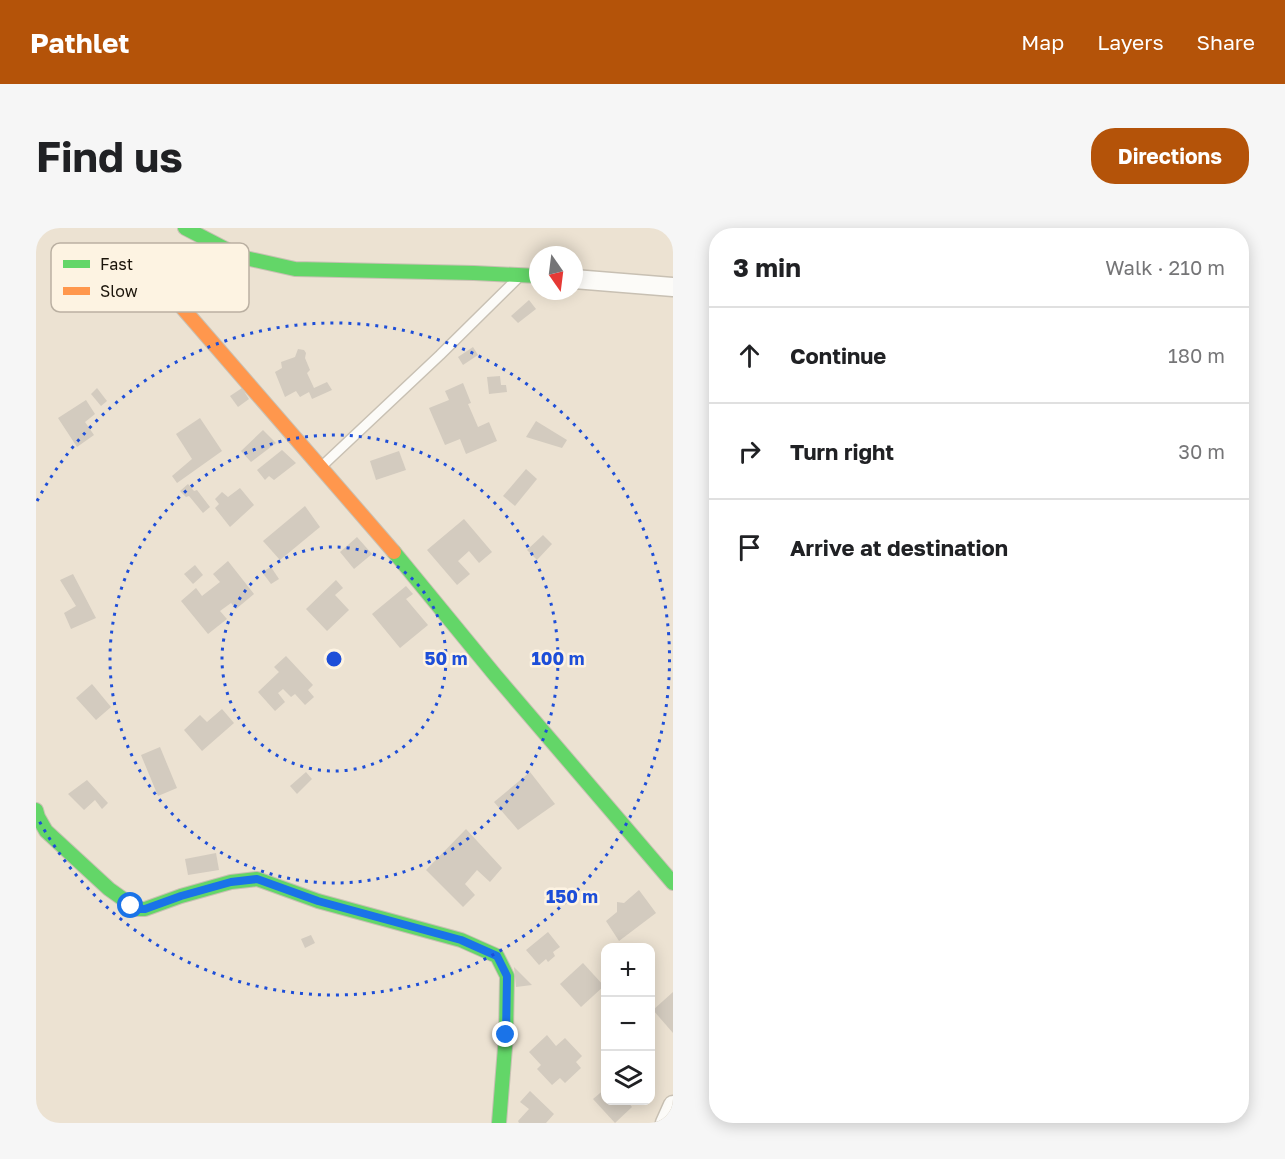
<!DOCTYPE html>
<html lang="en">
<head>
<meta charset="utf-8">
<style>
  :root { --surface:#fff; --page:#f6f6f6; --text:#202124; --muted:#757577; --line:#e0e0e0; --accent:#b45309 }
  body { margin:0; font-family:"Golos Text",sans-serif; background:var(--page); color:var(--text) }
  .controls { position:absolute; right:18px; bottom:18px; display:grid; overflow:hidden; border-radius:12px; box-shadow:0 3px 15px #0003 }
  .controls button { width:54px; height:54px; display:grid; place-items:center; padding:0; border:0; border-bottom:2px solid var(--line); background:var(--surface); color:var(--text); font:30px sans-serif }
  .compass { position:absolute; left:493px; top:18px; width:54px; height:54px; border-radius:50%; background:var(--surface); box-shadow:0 3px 15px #0003; rotate:166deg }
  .stop { position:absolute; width:18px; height:18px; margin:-14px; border:4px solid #1a73e8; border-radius:50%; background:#fff }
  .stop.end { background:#1a73e8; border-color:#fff; box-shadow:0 2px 6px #0008 }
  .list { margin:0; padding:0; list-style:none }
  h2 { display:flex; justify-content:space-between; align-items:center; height:78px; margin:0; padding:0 24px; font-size:26px }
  h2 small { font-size:20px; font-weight:400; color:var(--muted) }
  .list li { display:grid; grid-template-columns:39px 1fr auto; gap:18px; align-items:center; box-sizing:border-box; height:96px; padding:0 24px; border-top:2px solid var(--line) }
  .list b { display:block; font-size:22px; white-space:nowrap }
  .list em { font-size:20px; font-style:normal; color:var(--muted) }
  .icon { flex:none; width:33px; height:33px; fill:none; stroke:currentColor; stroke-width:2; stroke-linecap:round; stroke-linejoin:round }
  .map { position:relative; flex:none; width:637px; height:895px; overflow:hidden; border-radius:24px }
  header { display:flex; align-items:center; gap:36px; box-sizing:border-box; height:84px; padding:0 30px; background:var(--accent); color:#fff }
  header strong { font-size:28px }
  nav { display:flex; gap:33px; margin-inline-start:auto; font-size:21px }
  .intro { display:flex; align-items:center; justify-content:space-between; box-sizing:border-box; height:144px; padding:0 36px }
  h1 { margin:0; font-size:42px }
  .button { padding:15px 27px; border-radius:24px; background:var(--accent); color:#fff; font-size:21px; font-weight:700 }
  main { display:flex; gap:36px; padding:0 36px }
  aside { flex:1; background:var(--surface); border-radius:24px; box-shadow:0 3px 15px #0003 }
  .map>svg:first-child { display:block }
  .building { fill:#d3cbbf }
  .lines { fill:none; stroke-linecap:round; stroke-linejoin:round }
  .lane-casing { stroke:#c8c0b3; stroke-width:12 }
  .street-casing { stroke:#c8c0b3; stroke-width:21 }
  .fast-casing { stroke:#c8c0b3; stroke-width:16 }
  .slow-casing { stroke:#c8c0b3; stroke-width:16 }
  .lane { stroke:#fcfbf8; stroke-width:9 }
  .street { stroke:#fcfbf8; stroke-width:18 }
  .fast { stroke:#63d668; stroke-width:14 }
  .slow { stroke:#ff974d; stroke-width:14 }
  .route { stroke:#1a73e8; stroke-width:8 }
  .ring { fill:none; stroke:#1d4ed8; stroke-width:3; stroke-dasharray:3 6 }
  .key { fill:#fdf3e2; stroke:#bab0a2; stroke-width:1.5 }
  .key-label { font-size:16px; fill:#1c150b }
  .centre { fill:#1d4ed8; stroke:#fdf3e2; stroke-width:3 }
  .ring-label { font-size:18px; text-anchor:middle; font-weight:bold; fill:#1d4ed8; stroke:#fdf3e2; stroke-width:5; stroke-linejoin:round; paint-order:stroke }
</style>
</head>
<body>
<header>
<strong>Pathlet</strong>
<nav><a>Map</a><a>Layers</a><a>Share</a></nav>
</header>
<div class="intro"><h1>Find us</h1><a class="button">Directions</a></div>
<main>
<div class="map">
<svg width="637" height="895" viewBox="0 0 637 895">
  <rect width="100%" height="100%" fill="#ece2d2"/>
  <g class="building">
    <path d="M493,72L500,81L482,95L475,88Z"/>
    <path d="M437,119L442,127L427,137L422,129Z"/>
    <path d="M262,121L268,122L270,125L269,130L274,142L271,145L278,160L291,154L296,162L276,171L273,164L264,169L260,163L249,169L239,144L246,140L245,134L259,129Z"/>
    <path d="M464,148L465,157H470L471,164L453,166L451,149Z"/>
    <path d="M427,155L435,175L432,176L442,199L453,194L461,213L430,226L424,211L409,217L393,180L413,172L409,163Z"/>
    <path d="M61,160L71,173L65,178L55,166Z"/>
    <path d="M206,160L213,171L202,179L194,168Z"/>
    <path d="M50,172L59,186L49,194L58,207L41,219L22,190Z"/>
    <path d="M164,190L186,223L141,255L136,248L156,231L140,206Z"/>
    <path d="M500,193L531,212L526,220L490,209Z"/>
    <path d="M227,202L240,215L215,234L205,223Z"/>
    <path d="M246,222L260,235L238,252L233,248L229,252L221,242Z"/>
    <path d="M363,223L370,242L340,252L334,233Z"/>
    <path d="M490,241L501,251L479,278L467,268Z"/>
    <path d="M152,256L158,263L161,262L174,279L167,285L153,268L150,269L144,263Z"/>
    <path d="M204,260L218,277L194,299L179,280L183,276L179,271L186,264L192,269Z"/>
    <path d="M269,278L284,299L244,332L227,313Z"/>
    <path d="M428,291L456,324L443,335L433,323L422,333L434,346L421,357L391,322Z"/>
    <path d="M507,307L516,316L501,332L491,322Z"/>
    <path d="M321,309L336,326L318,341L304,324Z"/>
    <path d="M192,333L218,366L200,381L195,375L184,383L191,391L172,406L145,373L160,360L166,368L184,354L177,346Z"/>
    <path d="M159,337L167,347L157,356L148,346Z"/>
    <path d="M235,339L243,351L235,356L226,344Z"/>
    <path d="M37,346L60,390L35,401L28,385L40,378L24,352Z"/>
    <path d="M300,352L307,360L299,367L313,382L291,403L270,381Z"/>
    <path d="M370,358L377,366L370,371L392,397L364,420L336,386Z"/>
    <path d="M250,428L277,457L272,462L278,469L269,477L259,466L255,469L247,461L242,465L249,474L239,483L222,464L243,444L238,439Z"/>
    <path d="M56,456L75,479L60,492L40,470Z"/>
    <path d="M186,481L198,495L166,523L148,502L164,487L171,494Z"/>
    <path d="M124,519L141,560L122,568L105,527Z"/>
    <path d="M270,544L276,551L261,566L254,558Z"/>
    <path d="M494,544L519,576L482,602L458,574Z"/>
    <path d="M51,552L72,575L66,581L59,572L48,582L32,566Z"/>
    <path d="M430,601L466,640L454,654L441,642L429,656L439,667L427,679L390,642Z"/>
    <path d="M180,625L183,642L152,647L149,631Z"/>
    <path d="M603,662L620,685L583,713L570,693L581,684V674L588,675Z"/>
    <path d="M512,704L524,719L517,724L519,728L512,734L510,731L503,737L490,722Z"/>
    <path d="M275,707L279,715L269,720L265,711Z"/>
    <path d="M547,735L568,758L545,779L524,756Z"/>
    <path d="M478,739L496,757L480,759Z"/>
    <path d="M637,764V805L617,782Z"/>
    <path d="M511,807L520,818L529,810L546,828L540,834L545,840L529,855L524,850L516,857L501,841L505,837L493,824Z"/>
    <path d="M570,860V872H590L596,879L579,895L557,871Z"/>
    <path d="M494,863L518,886L510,895H483L482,893L493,881L484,874Z"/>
  </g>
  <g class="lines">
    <defs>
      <path id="lane" d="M285,239L404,127L481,51"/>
      <g id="street">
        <path d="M538,51L637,59"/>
        <path d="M629,895L637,877"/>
      </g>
      <g id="fast">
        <path d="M149,0L205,29L259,41L438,45L502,48"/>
        <path d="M358,324L459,447L637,655"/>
        <path d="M0,582L2,589L10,603L73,661L101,681H109L145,668L195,654L221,651L282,673L425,712L461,728L471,748L470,807L463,895"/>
      </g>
      <path id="slow" d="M144,77L358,324"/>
    </defs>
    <use href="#lane" class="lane-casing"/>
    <use href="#street" class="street-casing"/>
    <use href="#fast" class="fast-casing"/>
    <use href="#slow" class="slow-casing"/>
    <use href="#lane" class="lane"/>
    <use href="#street" class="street"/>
    <use href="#fast" class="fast"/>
    <use href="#slow" class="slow"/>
  </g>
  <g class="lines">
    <path class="route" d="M95,678L101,681H109L145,668L195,654L221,651L282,673L425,712L461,728L471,748L470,807"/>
  </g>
  <g class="ring">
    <circle cx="298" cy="431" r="112"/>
    <circle cx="298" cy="431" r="224"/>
    <path d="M1 273A336 336 0 1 1 1 589"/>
  </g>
  <rect x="15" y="15" width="198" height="69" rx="9" class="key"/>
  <rect x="27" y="32" width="27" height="8" fill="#63d668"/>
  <rect x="27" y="59" width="27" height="8" fill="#ff974d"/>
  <g class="key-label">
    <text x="64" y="42">Fast</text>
    <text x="64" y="69">Slow</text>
  </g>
  <circle cx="298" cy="431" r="9" class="centre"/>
  <g class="ring-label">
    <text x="410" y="437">50 m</text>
    <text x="522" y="437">100 m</text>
    <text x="536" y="675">150 m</text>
  </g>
</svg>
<div class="controls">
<button>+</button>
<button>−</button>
<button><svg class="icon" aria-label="layers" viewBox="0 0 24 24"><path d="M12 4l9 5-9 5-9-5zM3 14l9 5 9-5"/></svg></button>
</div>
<svg class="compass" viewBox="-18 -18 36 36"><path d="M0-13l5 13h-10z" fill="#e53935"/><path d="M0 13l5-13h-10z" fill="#757577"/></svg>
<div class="stop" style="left:95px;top:678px"></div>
<div class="stop end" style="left:470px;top:807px"></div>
</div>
<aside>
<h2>3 min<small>Walk · 210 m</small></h2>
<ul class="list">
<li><svg class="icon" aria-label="ahead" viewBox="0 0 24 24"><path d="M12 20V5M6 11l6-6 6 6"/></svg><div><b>Continue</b></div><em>180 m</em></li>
<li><svg class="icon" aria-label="right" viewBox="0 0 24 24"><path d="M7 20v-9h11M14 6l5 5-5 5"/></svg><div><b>Turn right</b></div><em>30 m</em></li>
<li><svg class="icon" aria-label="arrive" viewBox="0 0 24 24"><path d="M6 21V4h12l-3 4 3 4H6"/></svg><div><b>Arrive at destination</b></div></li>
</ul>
</aside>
</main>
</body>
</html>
